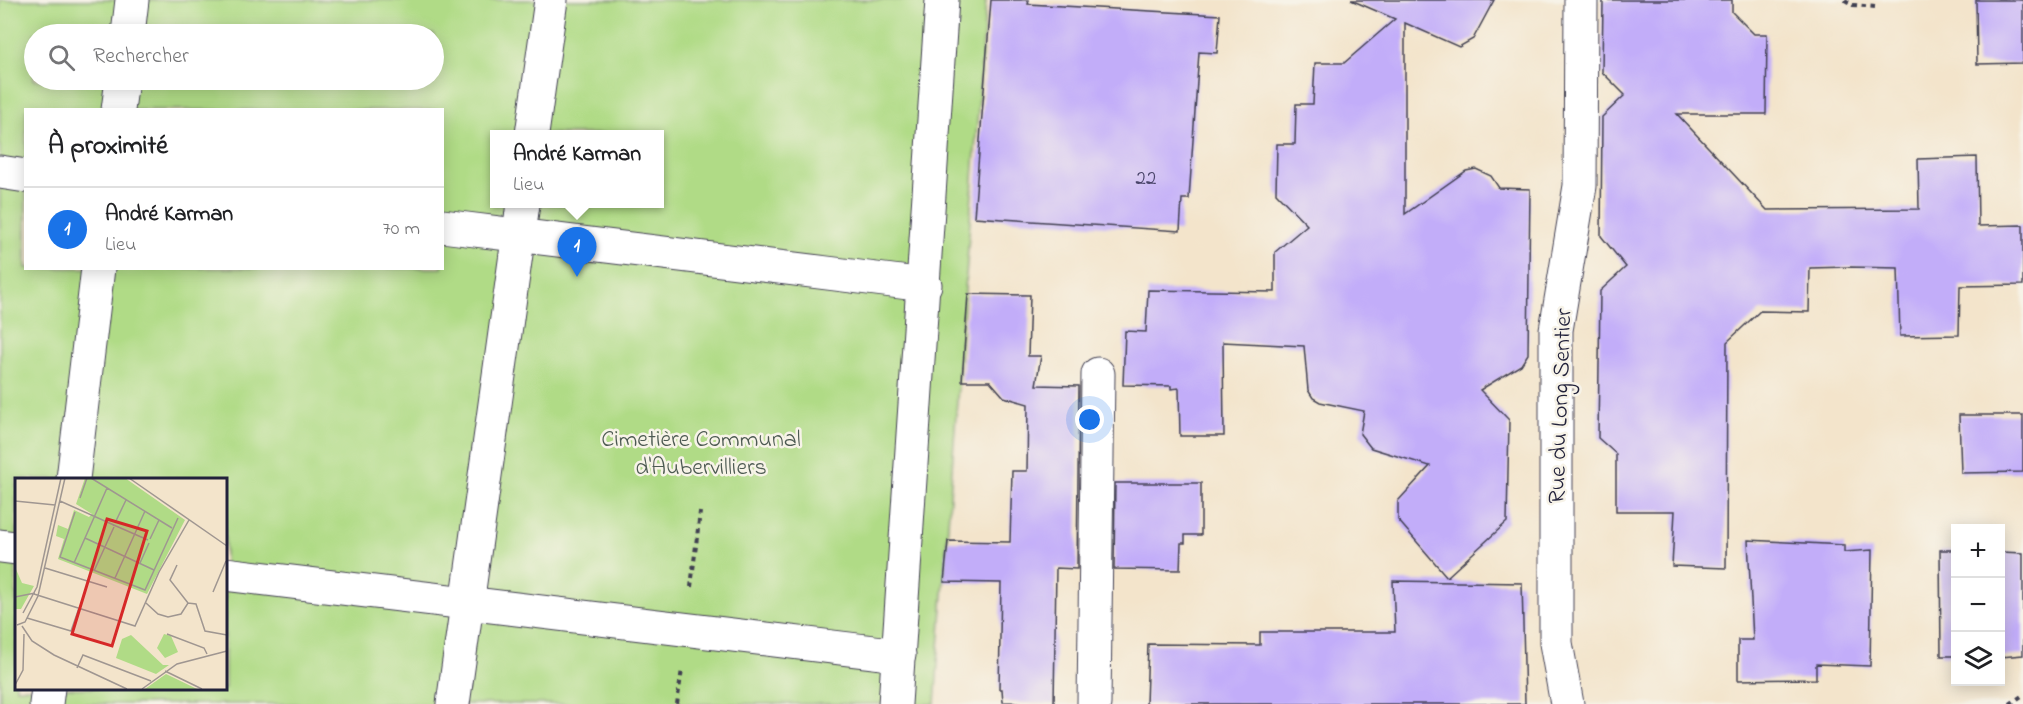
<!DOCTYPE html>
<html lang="fr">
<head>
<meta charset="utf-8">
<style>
  :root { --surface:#fff; --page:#f2f2f2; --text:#202124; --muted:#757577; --line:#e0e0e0; --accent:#1a73e8 }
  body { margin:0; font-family:"Indie Flower",sans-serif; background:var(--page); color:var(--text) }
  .controls { position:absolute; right:18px; bottom:18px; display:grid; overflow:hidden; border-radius:0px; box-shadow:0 3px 15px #0003 }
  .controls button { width:54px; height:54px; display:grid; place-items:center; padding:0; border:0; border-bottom:2px solid var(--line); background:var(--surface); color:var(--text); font:30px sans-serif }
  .you { position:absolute; left:1090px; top:420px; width:21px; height:21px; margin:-15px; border:4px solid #fff; border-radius:50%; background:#1a73e8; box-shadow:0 0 0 9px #1a73e833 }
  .badge { display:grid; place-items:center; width:39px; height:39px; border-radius:50%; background:var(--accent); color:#fff; font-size:20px; font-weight:700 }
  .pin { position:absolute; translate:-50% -50px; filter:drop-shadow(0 2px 3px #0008) }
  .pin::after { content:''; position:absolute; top:32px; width:21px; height:18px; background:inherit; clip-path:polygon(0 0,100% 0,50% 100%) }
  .popup { position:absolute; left:490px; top:130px; width:174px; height:78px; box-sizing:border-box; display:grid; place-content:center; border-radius:0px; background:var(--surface); filter:drop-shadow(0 2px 4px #0005); font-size:20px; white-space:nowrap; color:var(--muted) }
  .popup b { font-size:22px; color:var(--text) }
  .popup::after { content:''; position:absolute; left:50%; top:100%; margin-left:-12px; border:12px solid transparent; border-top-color:var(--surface) }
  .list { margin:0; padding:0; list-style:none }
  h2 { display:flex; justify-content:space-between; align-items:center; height:78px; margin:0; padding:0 24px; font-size:26px }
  h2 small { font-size:20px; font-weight:400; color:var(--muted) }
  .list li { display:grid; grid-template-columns:39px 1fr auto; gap:18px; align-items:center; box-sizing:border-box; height:84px; padding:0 24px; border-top:2px solid var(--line) }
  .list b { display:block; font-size:22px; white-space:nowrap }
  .list p { margin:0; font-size:20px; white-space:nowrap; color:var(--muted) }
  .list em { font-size:20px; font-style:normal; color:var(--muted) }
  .icon { flex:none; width:33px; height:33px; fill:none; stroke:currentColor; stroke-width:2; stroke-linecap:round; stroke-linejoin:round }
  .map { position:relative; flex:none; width:2023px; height:704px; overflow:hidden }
  .search { position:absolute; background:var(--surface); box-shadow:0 3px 15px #0003; left:24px; top:24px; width:420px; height:66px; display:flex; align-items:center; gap:15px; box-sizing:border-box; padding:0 21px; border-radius:33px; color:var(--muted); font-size:22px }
  .panel { position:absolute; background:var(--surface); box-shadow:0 3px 15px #0003; left:24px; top:108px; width:420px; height:162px; border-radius:0px }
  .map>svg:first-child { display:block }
  .green { fill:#b0db86; stroke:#697e60; stroke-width:1.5; fill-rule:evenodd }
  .building { fill:#c2adf9 }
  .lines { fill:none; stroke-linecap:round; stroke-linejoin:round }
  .minor-casing { stroke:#413f51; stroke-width:35 }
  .path { stroke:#413f51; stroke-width:4; stroke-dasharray:4.5 4.5; stroke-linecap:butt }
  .minor { stroke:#fff; stroke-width:33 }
  .labels { text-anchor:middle; stroke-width:5; stroke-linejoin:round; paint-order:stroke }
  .number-label { font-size:21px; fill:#4a456a }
  .street-label { font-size:24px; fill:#22223b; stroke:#f7f3e8 }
  .park-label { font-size:24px; fill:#4d5a52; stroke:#f7f3e8 }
  .inset-road { fill:none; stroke:#9f9691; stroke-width:1.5 }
  .view { fill:#d62828; fill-opacity:0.15; stroke:#d62828; stroke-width:3 }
  .inset-edge { fill:none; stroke:#22223b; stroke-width:3 }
</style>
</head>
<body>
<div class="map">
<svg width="2023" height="704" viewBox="0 0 2023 704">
  <rect width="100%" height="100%" fill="#f7f3e8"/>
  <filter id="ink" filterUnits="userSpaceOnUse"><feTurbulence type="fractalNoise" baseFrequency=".0167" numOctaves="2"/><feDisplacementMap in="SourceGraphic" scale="12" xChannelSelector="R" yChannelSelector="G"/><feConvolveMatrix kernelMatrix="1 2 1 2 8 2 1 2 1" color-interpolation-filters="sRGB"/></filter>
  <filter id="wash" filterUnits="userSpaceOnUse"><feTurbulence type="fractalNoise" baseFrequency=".008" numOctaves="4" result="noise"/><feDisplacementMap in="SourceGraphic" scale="24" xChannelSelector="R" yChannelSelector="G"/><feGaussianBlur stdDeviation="1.35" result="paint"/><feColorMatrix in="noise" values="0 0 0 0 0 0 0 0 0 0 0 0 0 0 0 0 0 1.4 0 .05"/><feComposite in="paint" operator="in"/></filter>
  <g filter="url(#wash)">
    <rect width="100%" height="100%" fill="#f3e4cb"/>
    <path class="green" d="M0,0H986L935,704H0ZM34,34H434V80H34ZM26,110H442V268H26ZM494,134H660V204H494ZM16,479H225V688H16Z"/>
    <g id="blocks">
      <g class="building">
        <path d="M991,0H1029L1028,4L1220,15L1217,53L1199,52L1189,199H1182L1180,231L974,217Z"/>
        <path d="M1351,0H1494L1473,39L1459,47L1405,23V214L1466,171L1476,169L1491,176L1499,188L1530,189L1528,354L1521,365L1480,390L1509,420L1507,522L1447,577L1398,520V501L1430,466L1371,448L1360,434L1364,411L1320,402L1313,398L1308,390L1304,346L1223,342L1224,436H1180L1179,388L1171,389V386L1123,385L1125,331L1146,332L1148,290L1275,292V252L1307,225L1276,193L1277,144H1295L1296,104H1313L1315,63H1344L1395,19Z"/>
        <path d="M1603,0H1732V12L1754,34H1767L1766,114H1677L1767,210L1919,209L1918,159L1977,157L1978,226L2023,225V285L1960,286L1959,335L1900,336L1898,268L1849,267L1810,268L1809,312L1760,311L1727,342L1726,568L1672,566L1675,511H1616V454L1598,438L1600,291L1626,267L1601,236L1602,117L1625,95L1602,72Z"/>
        <path d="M1976,0H2023V63L1977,64Z"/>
        <path d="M968,294L1030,295L1028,356H1041L1036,385L1079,386L1077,569L1056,568L1054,704L1003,702L1002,689H999L1001,583L944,582L948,541L1010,542L1012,471H1027L1028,404L1004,397L990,381H962Z"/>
        <path d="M1959,415H2023V472L1961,473Z"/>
        <path d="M1115,483H1201V535H1185V543H1181L1180,570L1114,569Z"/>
        <path d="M1748,540L1844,545V552L1872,550L1870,666L1816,664V679L1738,680V640H1753Z"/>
        <path d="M1940,550H1956V656H1941Z"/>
        <path d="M2001,552L2023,553V655L2001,657Z"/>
        <path d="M1393,581L1522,583L1525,704H1146L1148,644L1260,645V632H1395Z"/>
      </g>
    </g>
  </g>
  <g filter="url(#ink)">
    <use href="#blocks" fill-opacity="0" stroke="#413f51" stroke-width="1.5"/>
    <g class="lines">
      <defs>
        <g id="minor">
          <path d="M128,34L132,0"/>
          <path d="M118,110L122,80"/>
          <path d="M532,134L551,0"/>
          <path d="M0,172L26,176"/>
          <path d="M442,226L925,285"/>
          <path d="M73,479L98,268"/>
          <path d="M0,546L16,548"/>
          <path d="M225,574L899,655"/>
          <path d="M46,704L48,688"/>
          <path d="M453,704L523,204"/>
          <path d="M895,704L942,0"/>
          <path d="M1094,704L1098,374"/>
          <path d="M1567,704L1556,643V330L1580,186L1581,0"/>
        </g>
      </defs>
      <use href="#minor" class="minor-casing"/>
      <g class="path">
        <path d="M1845,0L1853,5L1876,7"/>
        <path d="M691,587L700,512"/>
        <path d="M677,704L682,669"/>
        <path d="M2010,704L2023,695"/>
      </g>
      <use href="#minor" class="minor"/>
    </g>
  </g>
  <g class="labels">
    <g class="number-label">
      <text x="1146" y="184">22</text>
    </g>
    <g class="street-label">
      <text transform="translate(1559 406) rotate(-88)" y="8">Rue du Long Sentier</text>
    </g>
    <g class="park-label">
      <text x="701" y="446">Cimetière Communal<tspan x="701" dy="28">d'Aubervilliers</tspan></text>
    </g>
  </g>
  <g transform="translate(15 478)">
    <rect width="212" height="212" fill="#f3e4cb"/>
    <path d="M70,0H110L170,42L132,116L43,81L49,61L41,58L43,47L53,51L59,32L74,39L77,36L61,26ZM0,89L7,105L19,108L6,131H0ZM149,156L156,158L163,174L150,180L142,170ZM116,157L148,187H154L141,196L101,180L107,161ZM151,196L182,211H130Z" fill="#b0db86"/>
    <path class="inset-road" d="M76,0L157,50M114,0L212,68M65,20L72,0M0,23L40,27M45,23L101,48L98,47M60,34L45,79L130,112L163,40M100,45L111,22M101,48L133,62M70,60L139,92M135,61L144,42M59,85L92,10M125,85L134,65M162,87L155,102L173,125M30,90L92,109M79,93L99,49M100,100L130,33M198,114L211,83M19,116L120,148L144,94L174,42M0,119L20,115M131,125L143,136L153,139L166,136L173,125L181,126L190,153L212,157M8,135L22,109L46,0M12,140L56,153L64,130M2,147L10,144L23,118L50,0M7,148L17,163L39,177L112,211M152,156L189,170L192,176M62,190L68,177L136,203M150,193L187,211M0,207L8,192L9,156M127,211L162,186L212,173"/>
    <path class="view" d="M92,41L132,53L97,168L57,156Z"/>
    <rect width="212" height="212" class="inset-edge"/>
  </g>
</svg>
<div class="controls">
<button>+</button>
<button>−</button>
<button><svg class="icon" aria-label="layers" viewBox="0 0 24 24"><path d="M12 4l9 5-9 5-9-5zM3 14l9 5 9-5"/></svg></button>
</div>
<div class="you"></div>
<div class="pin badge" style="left:577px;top:277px">1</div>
<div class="popup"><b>André Karman</b>Lieu</div>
<div class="search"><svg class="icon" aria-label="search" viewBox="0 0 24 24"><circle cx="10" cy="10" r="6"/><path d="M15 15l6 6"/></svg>Rechercher</div>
<section class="panel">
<h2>À proximité<small></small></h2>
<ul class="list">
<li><span class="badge">1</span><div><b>André Karman</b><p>Lieu</p></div><em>70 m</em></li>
</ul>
</section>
</div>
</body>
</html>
